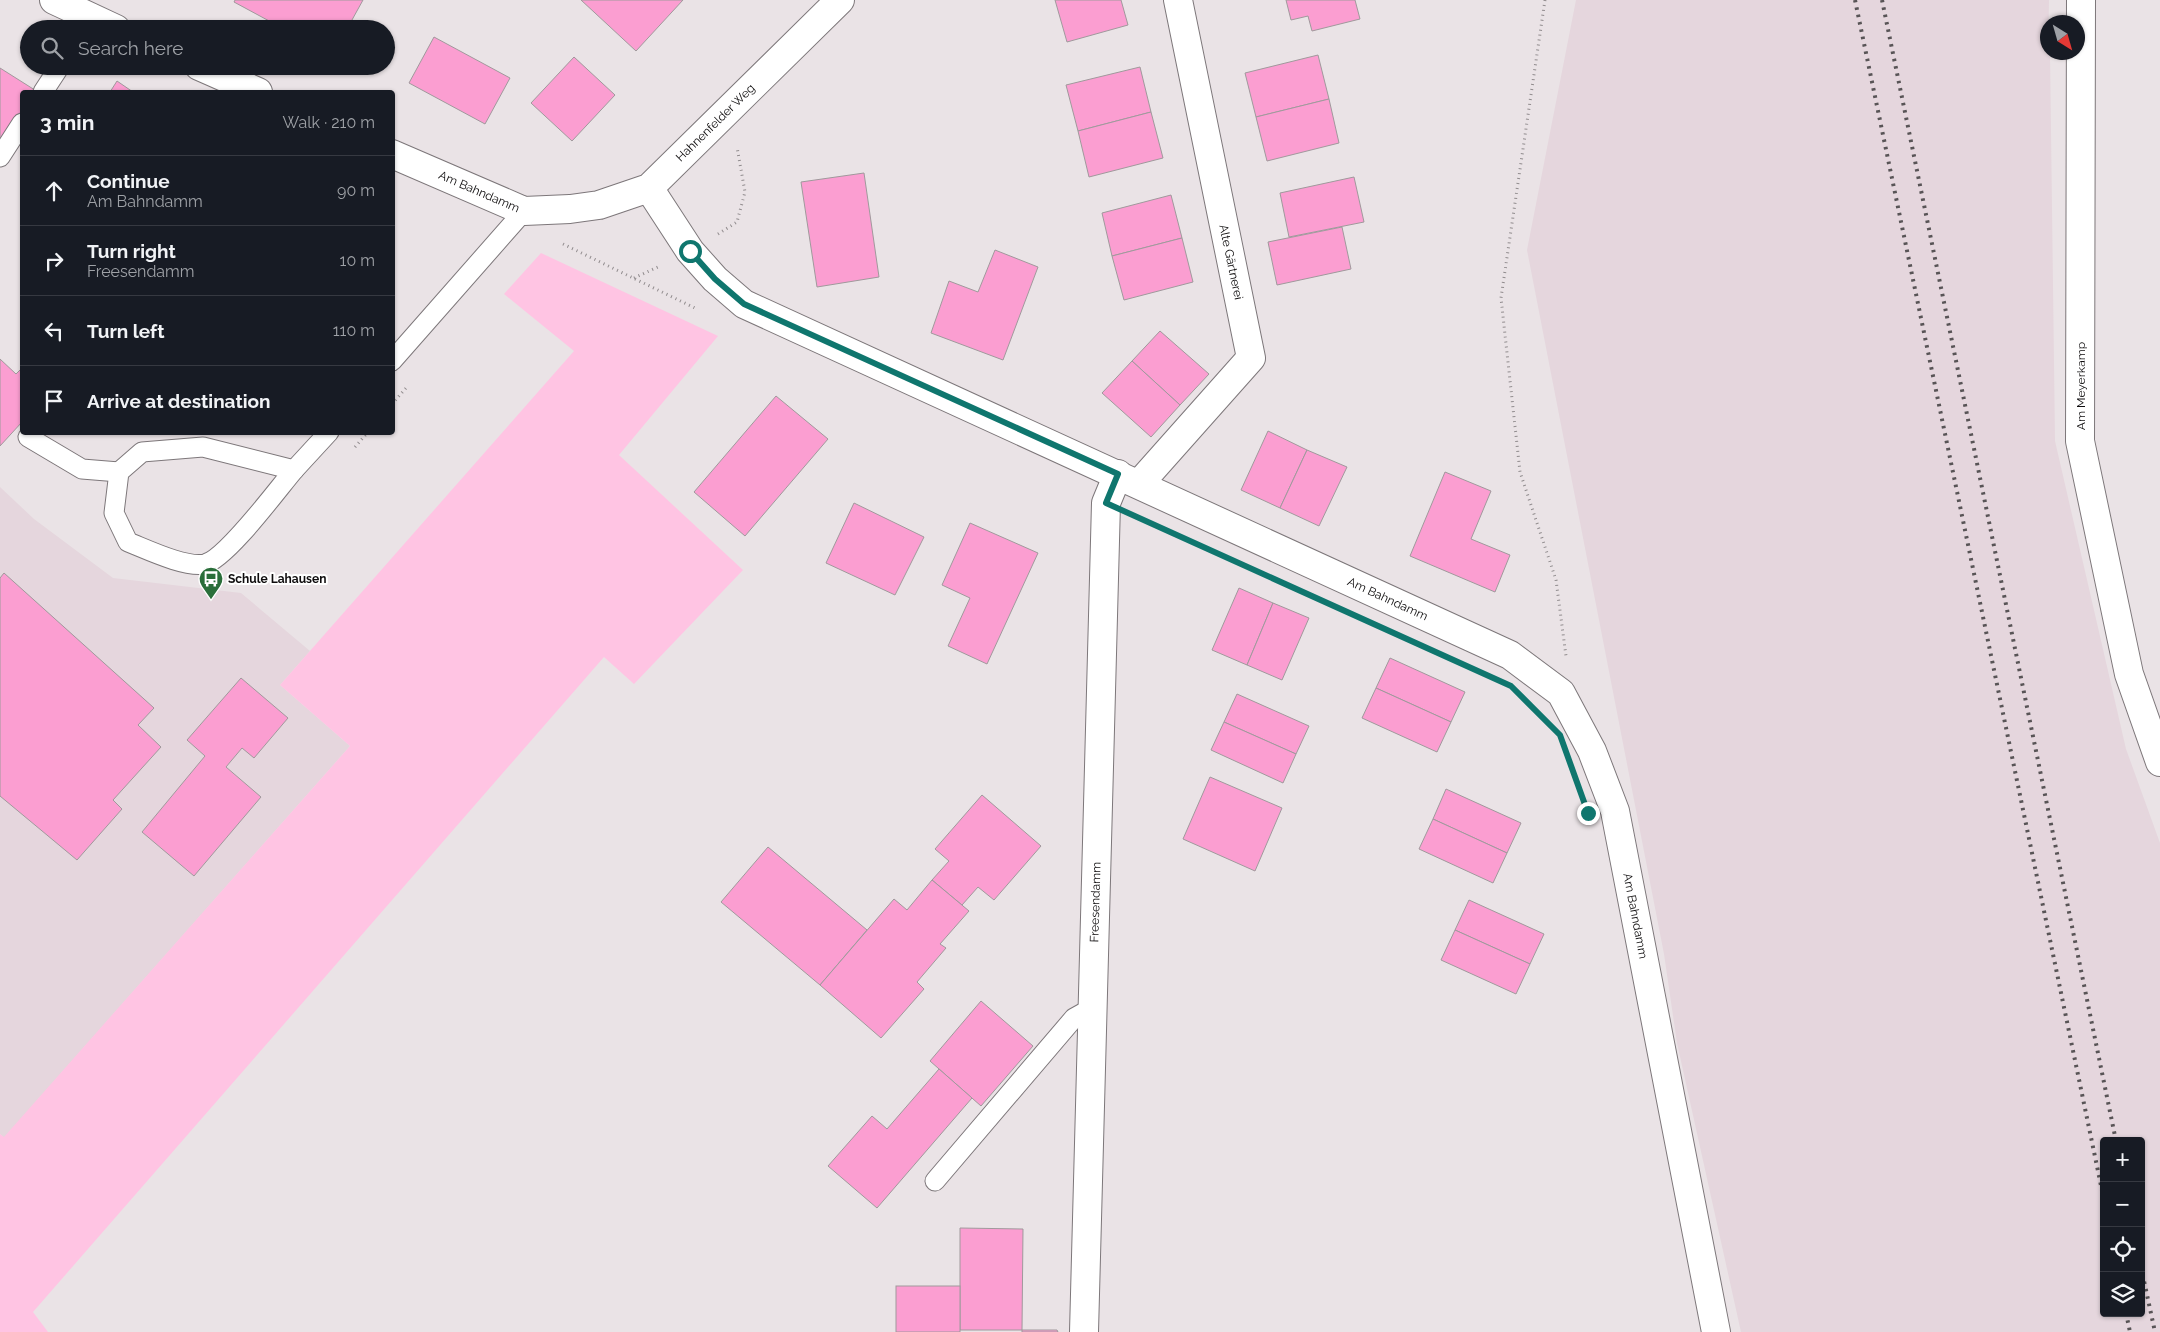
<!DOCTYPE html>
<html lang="en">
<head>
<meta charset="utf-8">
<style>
  :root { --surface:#171b24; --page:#20242c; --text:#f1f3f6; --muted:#9ea1a6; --line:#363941 }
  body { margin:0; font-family:Raleway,sans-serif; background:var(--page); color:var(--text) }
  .controls { position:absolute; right:15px; bottom:15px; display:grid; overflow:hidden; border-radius:5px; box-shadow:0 1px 4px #0004 }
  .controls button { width:45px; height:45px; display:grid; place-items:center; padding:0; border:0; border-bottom:1px solid var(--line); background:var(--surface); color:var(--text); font:25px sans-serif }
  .compass { position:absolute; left:2040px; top:15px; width:45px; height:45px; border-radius:50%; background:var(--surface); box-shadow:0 1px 4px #0004; rotate:143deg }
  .stop { position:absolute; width:15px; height:15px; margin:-11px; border:4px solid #0f766e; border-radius:50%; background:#fff }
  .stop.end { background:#0f766e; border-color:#fff; box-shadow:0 1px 5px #0008 }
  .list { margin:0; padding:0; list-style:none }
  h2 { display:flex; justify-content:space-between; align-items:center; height:65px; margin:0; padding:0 20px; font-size:21px }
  h2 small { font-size:16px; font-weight:400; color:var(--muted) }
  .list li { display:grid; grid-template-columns:32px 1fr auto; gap:15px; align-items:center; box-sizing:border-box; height:70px; padding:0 20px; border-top:1px solid var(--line) }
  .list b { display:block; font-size:19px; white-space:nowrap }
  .list p { margin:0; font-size:16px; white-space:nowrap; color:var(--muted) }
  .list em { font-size:16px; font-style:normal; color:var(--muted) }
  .icon { flex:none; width:28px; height:28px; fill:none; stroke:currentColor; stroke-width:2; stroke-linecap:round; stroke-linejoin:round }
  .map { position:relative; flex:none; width:2160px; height:1332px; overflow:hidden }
  .search { position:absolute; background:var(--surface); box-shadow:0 1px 4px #0004; left:20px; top:20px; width:375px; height:55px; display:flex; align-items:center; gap:12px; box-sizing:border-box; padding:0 18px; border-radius:28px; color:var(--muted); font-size:19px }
  .panel { position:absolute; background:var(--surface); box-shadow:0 1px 4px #0004; left:20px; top:90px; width:375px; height:345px; border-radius:5px }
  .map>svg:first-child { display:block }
  .built { fill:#e5d6dd; fill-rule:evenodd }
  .green { fill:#ffc4e3 }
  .building { fill:#fb9ed1; stroke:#a0999c }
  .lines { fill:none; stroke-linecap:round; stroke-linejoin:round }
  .lane-casing { stroke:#7d777a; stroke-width:21 }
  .street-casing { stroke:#7d777a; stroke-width:30 }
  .path { stroke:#918c8e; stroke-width:3; stroke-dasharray:1 4; stroke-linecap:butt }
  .lane { stroke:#fff; stroke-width:19 }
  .street { stroke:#fff; stroke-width:28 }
  .rail { stroke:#585456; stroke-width:4; stroke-dasharray:2.5 5; stroke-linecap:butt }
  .route { stroke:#0f766e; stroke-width:6 }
  .labels { text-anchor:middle; stroke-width:4; stroke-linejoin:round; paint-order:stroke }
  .street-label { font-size:12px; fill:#0e0c0d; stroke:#fff }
  .poi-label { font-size:12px; font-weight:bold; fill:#0e0c0d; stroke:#fff; text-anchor:start }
</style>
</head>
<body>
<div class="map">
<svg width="2160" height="1332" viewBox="0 0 2160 1332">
  <rect width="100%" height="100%" fill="#eae3e6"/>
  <g class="built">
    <path d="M1576,0H2049L2048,52L2050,53L2055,441L2126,749L2160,843V1332H1741L1677,1043L1664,954L1527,250ZM2104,1141H2141V1313H2104Z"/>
    <path d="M0,487L34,519L113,578L241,593L310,651L280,685L350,746L4,1138L0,1134Z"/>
  </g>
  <path class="green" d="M541,253L718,336L619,455L743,570L634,684L604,657L33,1312L48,1332H0V1134L4,1137L350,746L280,685L574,351L504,294Z"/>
  <g class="building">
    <path d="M235,0H363L347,29H284L234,2Z"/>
    <path d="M581,0H683L636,51Z"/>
    <path d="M1055,0H1121L1128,25L1067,42Z"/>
    <path d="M1286,0H1355L1360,19L1312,31L1308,16L1291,20Z"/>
    <path d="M434,37L510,78L485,124L409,83Z"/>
    <path d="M1318,55L1329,99L1256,117L1245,73Z"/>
    <path d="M574,57L615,95L572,141L531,103Z"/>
    <path d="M1140,67L1151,112L1078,131L1066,85Z"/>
    <path d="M0,68L38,92H22V117L0,153Z"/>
    <path d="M117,81L133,92H110Z"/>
    <path d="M1329,99L1339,143L1267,161L1256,117Z"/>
    <path d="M1151,112L1163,158L1089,177L1078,131Z"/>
    <path d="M864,173L879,277L817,287L801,182Z"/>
    <path d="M1354,177L1364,222L1289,237L1280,193Z"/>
    <path d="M1171,195L1182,238L1112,256L1102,213Z"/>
    <path d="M1342,227L1351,269L1277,285L1268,242Z"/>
    <path d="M1182,238L1193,282L1124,300L1112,256Z"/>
    <path d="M995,250L1038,267L1003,360L931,333L949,281L978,292Z"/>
    <path d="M1160,331L1209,374L1180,405L1132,361Z"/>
    <path d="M0,359L16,374L22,368V422L0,446Z"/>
    <path d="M1132,361L1180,405L1151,437L1102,393Z"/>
    <path d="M776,396L828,439L745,536L694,492Z"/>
    <path d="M1268,431L1307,450L1280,508L1241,490Z"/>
    <path d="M1307,450L1347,467L1319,526L1280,508Z"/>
    <path d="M1445,472L1491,491L1471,539L1510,555L1495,592L1410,556Z"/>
    <path d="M854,503L924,537L895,595L826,563Z"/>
    <path d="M970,523L1038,553L987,664L948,646L970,598L942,585Z"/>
    <path d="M4,573L154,708L138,725L161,747L113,800L122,809L77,860L0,796V578Z"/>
    <path d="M1239,588L1273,603L1247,665L1212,650Z"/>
    <path d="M1273,603L1309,618L1282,680L1247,665Z"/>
    <path d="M1390,658L1465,692L1451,722L1376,688Z"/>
    <path d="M241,678L288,718L254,758L242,748L226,767L261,797L194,876L142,832L205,756L187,740Z"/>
    <path d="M1376,688L1451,722L1437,752L1362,718Z"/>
    <path d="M1237,694L1309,726L1296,754L1224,722Z"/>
    <path d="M1224,722L1296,754L1283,783L1211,750Z"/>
    <path d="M1210,777L1282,808L1255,871L1183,839Z"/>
    <path d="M1446,789L1521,823L1507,853L1433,819Z"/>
    <path d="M982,795L1041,846L994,900L978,887L962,905L932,880L949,861L935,849Z"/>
    <path d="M1433,819L1507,853L1493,883L1419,849Z"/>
    <path d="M768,847L867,930L820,985L721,902Z"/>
    <path d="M932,880L969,911L940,944L946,948L917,982L924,989L881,1038L820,985L894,899L907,910Z"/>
    <path d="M1469,900L1544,934L1530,964L1455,930Z"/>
    <path d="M1455,930L1530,964L1516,994L1441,960Z"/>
    <path d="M981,1001L1033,1046L981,1106L930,1061Z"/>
    <path d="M939,1069L972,1098L877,1208L828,1166L872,1116L887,1129Z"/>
    <path d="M960,1228L1023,1229L1022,1330H960Z"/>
    <rect x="896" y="1286" width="64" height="46"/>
    <path d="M1022,1330H1057L1058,1332H1022Z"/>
  </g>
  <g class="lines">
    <defs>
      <g id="lane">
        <path d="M43,92L60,66"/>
        <path d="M0,157L22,123"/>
        <path d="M392,361L524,211"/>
        <path d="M28,437L82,469L119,472"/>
        <path d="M203,447L294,470C277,490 227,558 205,564C185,568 146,549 128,542L114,513L119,472L142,452Z"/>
        <path d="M294,470L329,432"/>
        <path d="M935,1181L1074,1018L1092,1008"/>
      </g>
      <g id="street">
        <path d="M54,0L116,29"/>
        <path d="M2081,0L2080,441L2129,674L2160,762"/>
        <path d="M199,66L258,92"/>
        <path id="s1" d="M392,154L524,211L570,209L599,205L649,188L840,0"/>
        <path id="s2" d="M649,188L690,251L715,279L744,304L1510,655L1561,693L1592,751L1615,811L1716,1332"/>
        <path d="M1139,484L1251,358L1178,0"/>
        <path id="s3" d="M1084,1332L1106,503L1118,474"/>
      </g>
    </defs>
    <use href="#lane" class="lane-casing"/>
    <use href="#street" class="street-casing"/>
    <g class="path">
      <path d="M1545,0L1501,298L1520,472L1556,580L1566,656"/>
      <path d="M718,234L737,222L745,192L737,147"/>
      <path d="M563,244L697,309"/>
      <path d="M634,278L660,266"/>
      <path d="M392,404L406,388"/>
      <path d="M355,447L368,432"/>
    </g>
    <use href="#lane" class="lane"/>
    <use href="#street" class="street"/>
    <g class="rail">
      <path d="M1855,0L2104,1200"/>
      <path d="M1882,0L2116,1141"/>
      <path d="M2141,1267L2155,1332"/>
      <path d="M2126,1313L2130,1332"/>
    </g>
  </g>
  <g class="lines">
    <path class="route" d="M690,251L715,279L744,304L1118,474L1106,503L1511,686L1560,735L1588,813"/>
  </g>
  <defs>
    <symbol id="bus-pin" viewBox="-11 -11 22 30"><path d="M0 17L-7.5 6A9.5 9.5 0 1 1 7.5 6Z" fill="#2a6e3a" stroke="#fff"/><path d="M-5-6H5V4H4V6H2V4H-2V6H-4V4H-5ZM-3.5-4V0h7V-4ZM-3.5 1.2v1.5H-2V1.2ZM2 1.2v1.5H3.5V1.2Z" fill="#fff"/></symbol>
  </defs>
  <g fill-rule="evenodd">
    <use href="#bus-pin" x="197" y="565" width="28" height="38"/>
  </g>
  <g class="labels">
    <g class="street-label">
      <text dy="4" stroke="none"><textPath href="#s1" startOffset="365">Hahnenfelder Weg</textPath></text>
      <text dy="4" stroke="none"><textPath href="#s1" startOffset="95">Am Bahndamm</textPath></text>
      <text transform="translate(1231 262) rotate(78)" y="4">Alte Gärtnerei</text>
      <text transform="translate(2081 386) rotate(-90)" y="4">Am Meyerkamp</text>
      <text dy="4" stroke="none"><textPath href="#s2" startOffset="859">Am Bahndamm</textPath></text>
      <text dy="4" stroke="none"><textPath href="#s3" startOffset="430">Freesendamm</textPath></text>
      <text dy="4" stroke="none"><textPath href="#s2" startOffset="1294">Am Bahndamm</textPath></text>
    </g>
    <g class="poi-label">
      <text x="228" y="583">Schule Lahausen</text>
    </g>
  </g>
</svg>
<div class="controls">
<button>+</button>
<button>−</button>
<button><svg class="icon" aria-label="locate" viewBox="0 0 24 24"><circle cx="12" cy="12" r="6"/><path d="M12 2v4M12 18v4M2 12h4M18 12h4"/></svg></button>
<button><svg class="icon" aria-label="layers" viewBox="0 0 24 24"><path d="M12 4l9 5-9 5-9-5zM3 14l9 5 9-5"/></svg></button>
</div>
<svg class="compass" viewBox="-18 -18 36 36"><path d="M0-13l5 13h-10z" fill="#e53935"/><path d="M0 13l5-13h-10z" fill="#9ea1a6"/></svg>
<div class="stop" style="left:690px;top:251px"></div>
<div class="stop end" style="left:1588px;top:813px"></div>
<div class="search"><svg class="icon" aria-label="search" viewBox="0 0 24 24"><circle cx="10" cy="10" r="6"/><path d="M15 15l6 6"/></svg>Search here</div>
<section class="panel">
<h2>3 min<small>Walk · 210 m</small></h2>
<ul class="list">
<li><svg class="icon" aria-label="ahead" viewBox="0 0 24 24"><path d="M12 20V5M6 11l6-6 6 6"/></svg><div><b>Continue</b><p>Am Bahndamm</p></div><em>90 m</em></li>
<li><svg class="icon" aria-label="right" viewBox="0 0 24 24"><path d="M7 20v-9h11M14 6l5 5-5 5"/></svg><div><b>Turn right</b><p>Freesendamm</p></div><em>10 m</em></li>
<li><svg class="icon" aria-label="left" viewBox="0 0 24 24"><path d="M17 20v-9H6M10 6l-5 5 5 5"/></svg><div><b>Turn left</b></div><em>110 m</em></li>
<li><svg class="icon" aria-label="arrive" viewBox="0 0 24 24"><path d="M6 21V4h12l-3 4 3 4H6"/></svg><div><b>Arrive at destination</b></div></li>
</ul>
</section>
</div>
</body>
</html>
